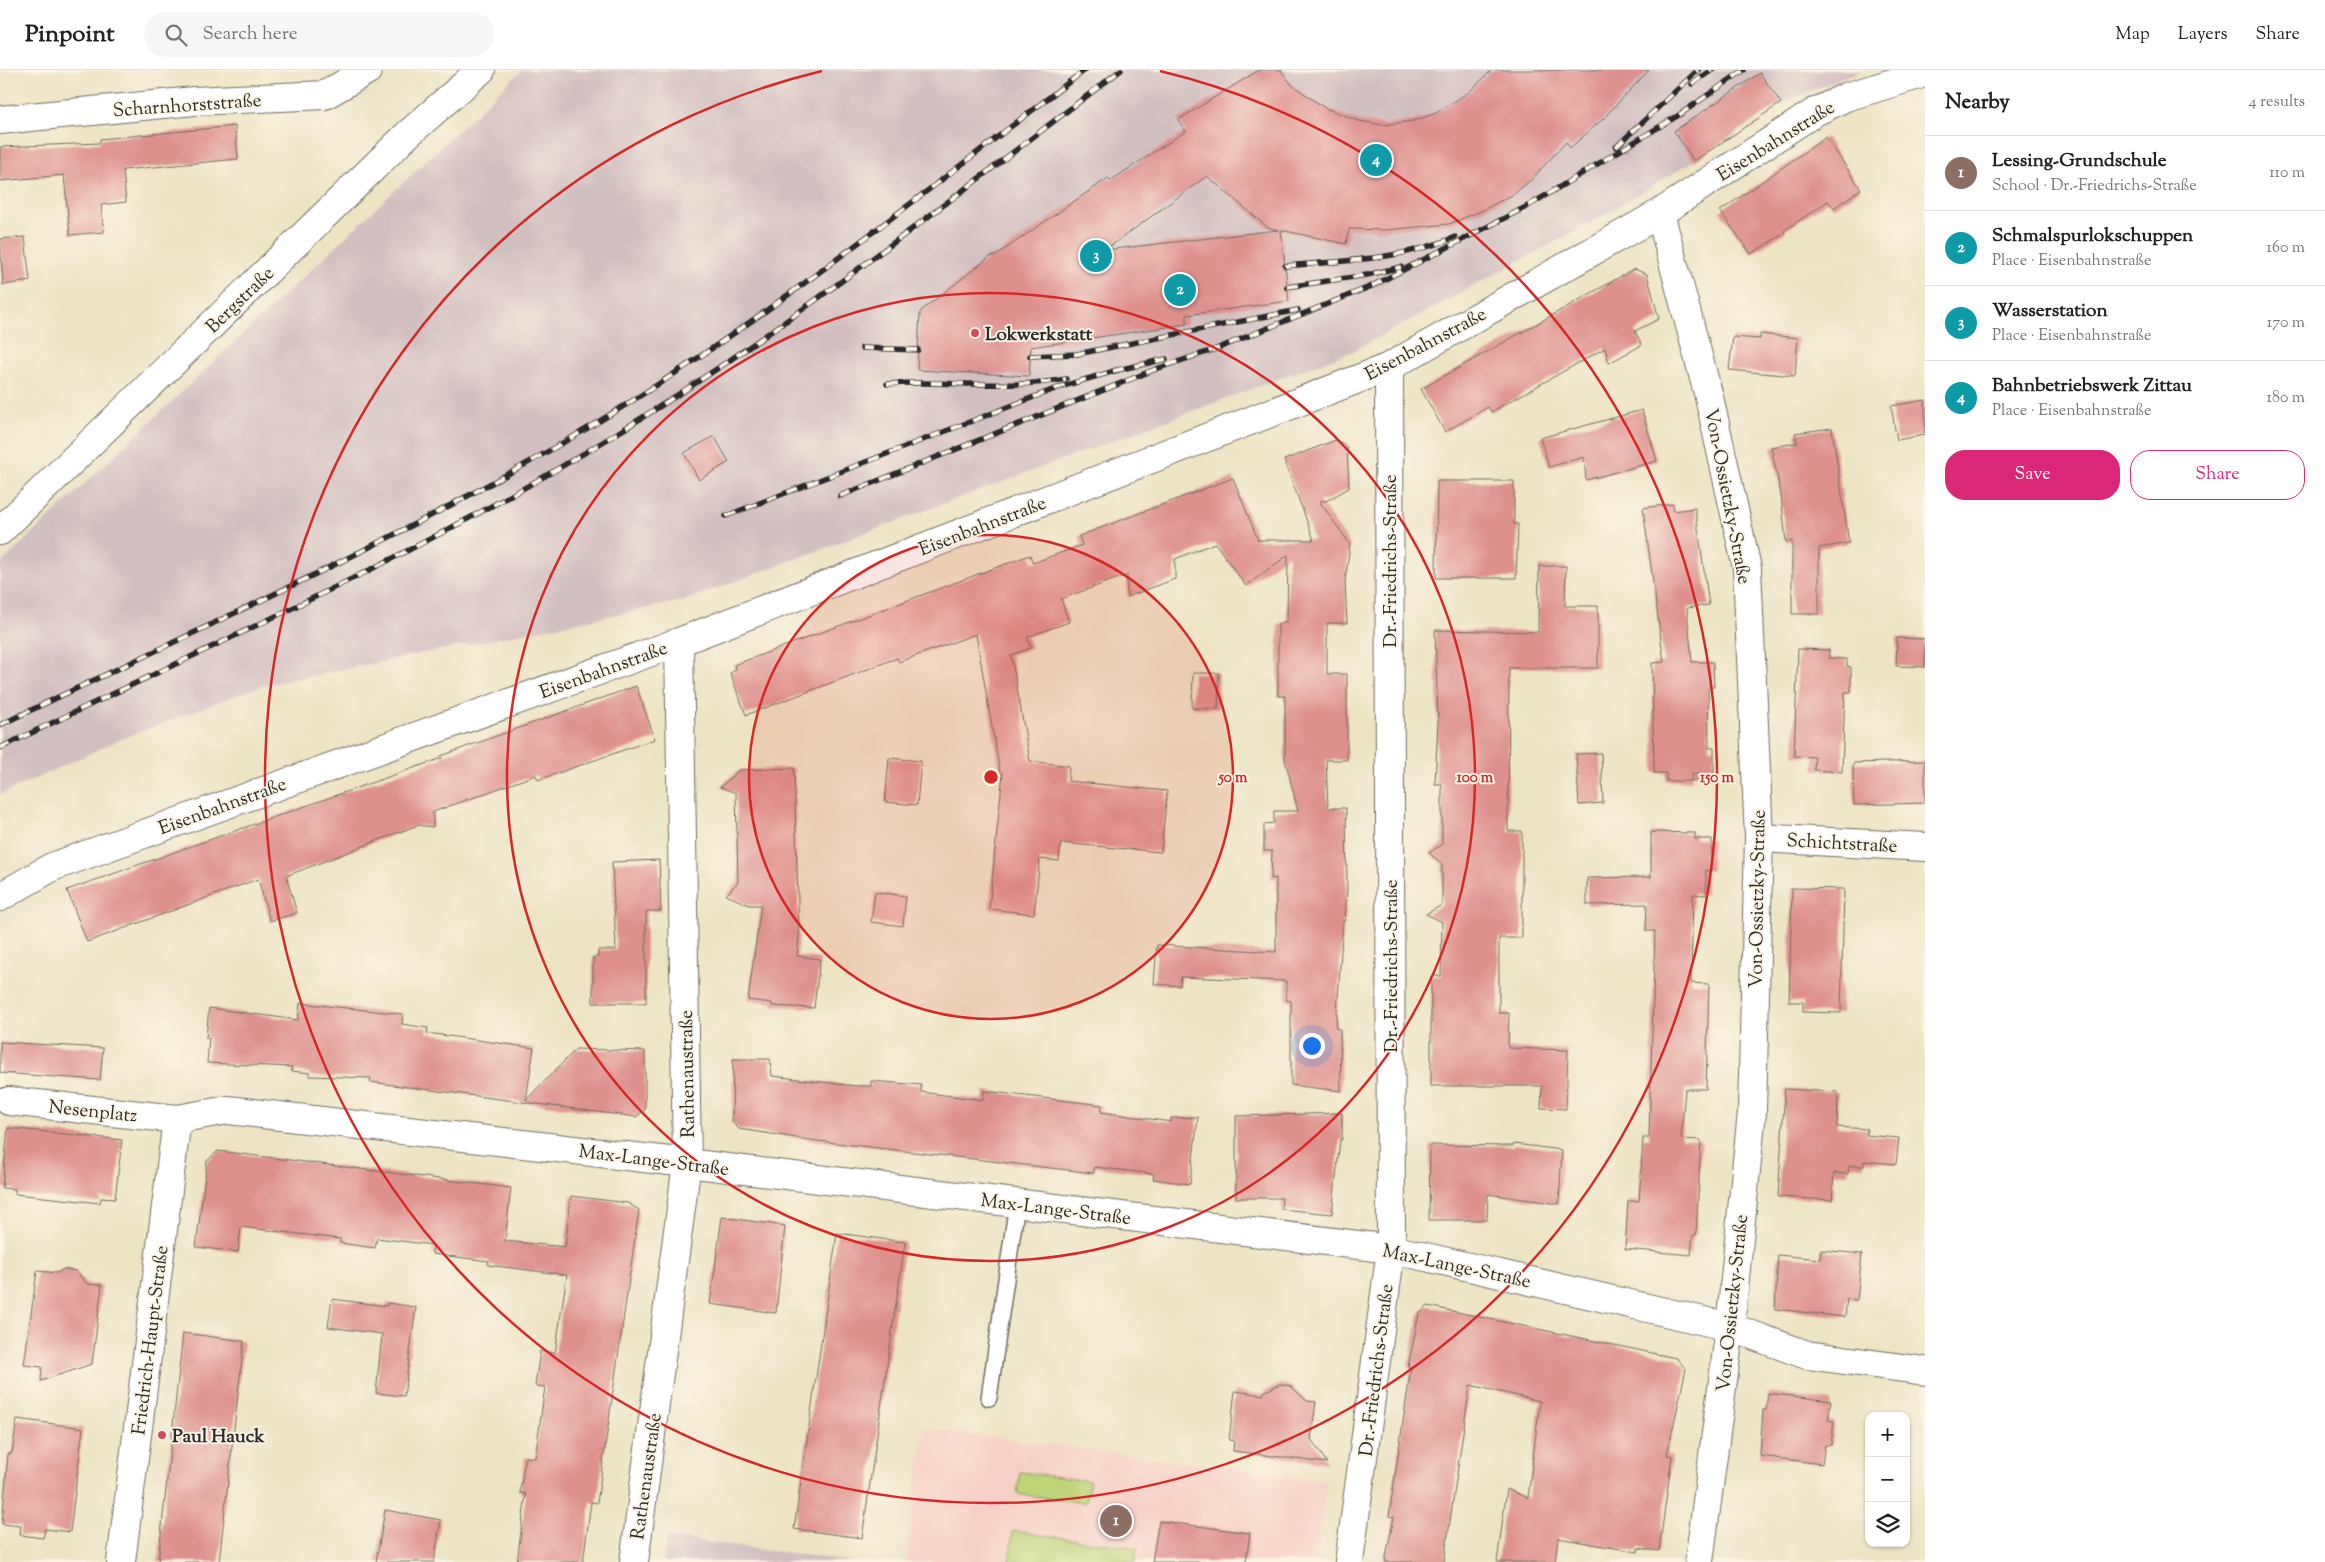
<!DOCTYPE html>
<html lang="en">
<head>
<meta charset="utf-8">
<style>
  :root { --surface:#fff; --page:#f6f6f6; --text:#222; --muted:#767676; --line:#e0e0e0; --accent:#db2777 }
  body { margin:0; font-family:"Sorts Mill Goudy",serif; background:var(--page); color:var(--text) }
  .controls { position:absolute; right:15px; bottom:15px; display:grid; overflow:hidden; border-radius:10px; box-shadow:0 1px 4px #0004 }
  .controls button { width:45px; height:45px; display:grid; place-items:center; padding:0; border:0; border-bottom:1px solid var(--line); background:var(--surface); color:var(--text); font:25px sans-serif }
  .you { position:absolute; left:1311px; top:975px; width:18px; height:18px; margin:-12px; border:4px solid #fff; border-radius:50%; background:#1a73e8; box-shadow:0 0 0 8px #1a73e833 }
  .badge { display:grid; place-items:center; width:32px; height:32px; border-radius:50%; background:var(--accent); color:#fff; font-size:16px; font-weight:700 }
  .pin { position:absolute; translate:-50% -50%; border:2px solid #fff; box-shadow:0 1px 5px #0006 }
  .list { margin:0; padding:0; list-style:none }
  h2 { display:flex; justify-content:space-between; align-items:center; height:65px; margin:0; padding:0 20px; font-size:21px }
  h2 small { font-size:16px; font-weight:400; color:var(--muted) }
  .list li { display:grid; grid-template-columns:32px 1fr auto; gap:15px; align-items:center; box-sizing:border-box; height:75px; padding:0 20px; border-top:1px solid var(--line) }
  .list b { display:block; font-size:19px; white-space:nowrap }
  .list p { margin:0; font-size:16px; white-space:nowrap; color:var(--muted) }
  .list em { font-size:16px; font-style:normal; color:var(--muted) }
  .actions { display:flex; gap:10px; padding:15px 20px }
  .actions a { flex:1; padding:11px 0; border:1px solid var(--accent); border-radius:20px; text-align:center; font-size:18px; color:var(--accent) }
  .actions .main { background:var(--accent); color:#fff }
  .icon { flex:none; width:28px; height:28px; fill:none; stroke:currentColor; stroke-width:2; stroke-linecap:round; stroke-linejoin:round }
  .map { position:relative; flex:none; width:1925px; height:1492px; overflow:hidden }
  header { display:flex; align-items:center; gap:30px; box-sizing:border-box; height:70px; padding:0 25px; background:var(--surface); border-bottom:1px solid var(--line) }
  header strong { font-size:24px }
  nav { display:flex; gap:28px; margin-inline-start:auto; font-size:18px }
  .search { width:350px; height:45px; background:var(--page); display:flex; align-items:center; gap:12px; box-sizing:border-box; padding:0 18px; border-radius:28px; color:var(--muted); font-size:19px }
  main { display:flex }
  aside { flex:1; background:var(--surface) }
  .map>svg:first-child { display:block }
  .built { fill:#f7d1c7 }
  .industrial { fill:#d2bfc0 }
  .green { fill:#bfd478; stroke:#758052 }
  .building { fill:#de908d; fill-rule:evenodd }
  .lines { fill:none; stroke-linecap:round; stroke-linejoin:round }
  .service-casing { stroke:#6f6c61; stroke-width:18 }
  .minor-casing { stroke:#6f6c61; stroke-width:30 }
  .service { stroke:#fff; stroke-width:15 }
  .minor { stroke:#fff; stroke-width:28 }
  .rail-casing { stroke:#2b2b2b; stroke-width:5.5 }
  .rail { stroke:#fcf5e5; stroke-width:4; stroke-dasharray:11; stroke-linecap:butt }
  .ring { fill:none; stroke:#d62828; stroke-width:2.5 }
  .poi-dot { fill:#d1495b; stroke:#fcf5e5; stroke-width:2 }
  .labels { text-anchor:middle; stroke-width:4; stroke-linejoin:round; paint-order:stroke }
  .street-label { font-size:19px; fill:#2b2b2b; stroke:#fcf5e5 }
  .poi-label { font-size:19px; font-weight:bold; fill:#2b2b2b; stroke:#fcf5e5; text-anchor:start }
  .centre { fill:#d62828; stroke:#fcf5e5; stroke-width:2.5 }
  .ring-label { font-size:15px; text-anchor:middle; font-weight:bold; fill:#d62828; stroke:#fcf5e5; stroke-width:4; stroke-linejoin:round; paint-order:stroke }
</style>
</head>
<body>
<header>
<strong>Pinpoint</strong>
<div class="search"><svg class="icon" aria-label="search" viewBox="0 0 24 24"><circle cx="10" cy="10" r="6"/><path d="M15 15l6 6"/></svg>Search here</div>
<nav><a>Map</a><a>Layers</a><a>Share</a></nav>
</header>
<main>
<div class="map">
<svg width="1925" height="1492" viewBox="0 0 1925 1492">
  <rect width="100%" height="100%" fill="#fcf5e5"/>
  <filter id="ink" filterUnits="userSpaceOnUse"><feTurbulence type="fractalNoise" baseFrequency=".02" numOctaves="2"/><feDisplacementMap in="SourceGraphic" scale="10" xChannelSelector="R" yChannelSelector="G"/><feConvolveMatrix kernelMatrix="1 2 1 2 8 2 1 2 1" color-interpolation-filters="sRGB"/></filter>
  <filter id="wash" filterUnits="userSpaceOnUse"><feTurbulence type="fractalNoise" baseFrequency=".0096" numOctaves="4" result="noise"/><feDisplacementMap in="SourceGraphic" scale="20" xChannelSelector="R" yChannelSelector="G"/><feGaussianBlur stdDeviation="1.12" result="paint"/><feColorMatrix in="noise" values="0 0 0 0 0 0 0 0 0 0 0 0 0 0 0 0 0 1.4 0 .05"/><feComposite in="paint" operator="in"/></filter>
  <g filter="url(#wash)">
    <rect width="100%" height="100%" fill="#ede4c4"/>
    <path class="built" d="M924,1358L1327,1411L1315,1492H906Z"/>
    <g class="industrial">
      <path d="M522,0H1862L1781,33L1694,91L1592,152L1353,281L683,531L261,616L121,669L0,725V494Z"/>
      <path d="M667,1467L855,1492H664Z"/>
    </g>
    <g class="green">
      <path d="M1020,1402L1090,1411L1086,1433L1017,1424Z"/>
      <path d="M1013,1461L1137,1478L1135,1492H1009Z"/>
    </g>
    <g id="blocks">
      <g class="building">
        <path d="M1259,0H1281L1292,15L1325,38L1359,51L1383,55L1413,51L1436,43L1469,22L1492,0H1649L1603,49L1570,78L1566,72L1532,109L1514,124L1481,141L1449,154L1386,160L1349,159L1346,174L1281,160L1289,231L1187,245V254L1031,277L1029,306L917,300L920,243L923,239L991,186H995L1108,108L1110,111L1186,61L1178,50ZM1207,106L1267,157L1278,160L1105,180Z"/>
        <path d="M1760,3L1781,33L1694,91L1674,61Z"/>
        <path d="M235,56L238,89L123,100L126,132L101,135L104,162L70,165L64,105L0,111V77L100,73V69Z"/>
        <path d="M1826,67L1861,119L1834,138L1828,131L1784,161L1785,163L1751,184L1720,141Z"/>
        <path d="M25,167L30,211L3,215L0,169Z"/>
        <path d="M1634,199L1647,204L1659,249L1635,261L1642,275L1609,293L1605,278L1491,342L1488,337L1445,362L1421,319Z"/>
        <path d="M1760,264L1798,268L1795,306L1729,300L1733,267L1760,269Z"/>
        <path d="M1925,330V365L1897,370L1891,336Z"/>
        <path d="M1642,340L1657,391L1586,410L1584,387L1549,397L1540,368Z"/>
        <path d="M1832,358L1849,473L1819,478V544H1792V471L1786,472L1781,425L1771,377L1797,373L1795,363Z"/>
        <path d="M714,366L729,392L699,410L684,383Z"/>
        <path d="M1336,370L1347,377L1349,418L1326,431H1319L1350,474L1345,512L1347,553H1327V604H1347V690H1326L1328,738H1346L1347,819L1345,851H1343L1336,959H1340L1341,1021L1291,1015V931L1286,930V911L1181,907L1180,916L1154,914L1157,875L1276,882V808L1271,809L1272,781H1264V754L1274,753V741H1298L1285,689V626H1278V554L1287,551L1288,485L1246,516L1215,473L1175,489V509L1127,527V505L1061,529L1069,552L1027,567L1031,578L1011,585L1030,691L1069,696L1068,711L1167,721L1161,782L1061,773L1059,791L1040,789L1034,844L989,839L1003,703H1000L976,564L899,592L897,588L746,645L730,603L736,600L734,595L965,509L1030,485L1033,493L1082,475L1079,466L1233,408L1258,470H1314L1284,390Z"/>
        <path d="M1437,411H1514V454H1518L1516,508H1436Z"/>
        <path d="M1673,434L1674,441L1695,438L1709,535L1687,538L1692,592H1713L1714,617H1708L1709,678H1714V704H1692V711H1666V703H1654L1652,593L1664,592L1643,438Z"/>
        <path d="M1539,496H1566L1565,536H1598V598H1509L1508,761H1522V868H1499V943H1509L1508,978L1568,980L1566,1039L1541,1038L1542,1016H1431V906H1441L1442,852L1426,844L1442,835V794L1429,783L1442,774V714H1435L1438,652L1435,560L1538,562Z"/>
        <path d="M1897,568L1925,569V597L1896,596Z"/>
        <path d="M1798,579L1829,580V588L1847,589V596L1851,597V622H1845L1842,702L1814,700L1815,687L1794,686Z"/>
        <path d="M1193,603H1219L1218,639L1192,638Z"/>
        <path d="M636,616L655,669L538,710L536,705L433,742V757L418,755L286,806L297,843L270,851L258,809L87,872L67,820L442,688L441,686Z"/>
        <path d="M1601,683L1603,733L1579,735L1576,684Z"/>
        <path d="M889,688L921,691L917,735L885,732Z"/>
        <path d="M1925,691V733L1854,735L1853,693Z"/>
        <path d="M794,698L799,865L797,886L820,889L814,938L772,936V933L748,930L761,835H749L726,825L738,812L736,723L720,717L739,700Z"/>
        <path d="M1651,762L1695,763V769H1712L1711,801L1706,800V825L1693,824L1691,913L1709,914L1706,1019H1685L1681,1069L1701,1070L1696,1165H1693L1691,1185L1625,1179L1628,1131H1639L1643,1068H1649L1655,861H1646L1647,834L1587,835V808L1651,807Z"/>
        <path d="M659,790L661,841H646V933H593V887H598V880H616L612,792Z"/>
        <path d="M1792,818L1844,819L1841,943L1803,942V932H1789Z"/>
        <path d="M875,822L906,826L903,856L871,852Z"/>
        <path d="M300,933L403,944L402,954L428,958L427,963L534,978L526,1030L576,979L645,981V1040L636,1047L370,1012L371,1008L310,1006V1003L291,1001L292,997L207,993L209,968H206L209,938L298,950Z"/>
        <path d="M0,972L103,978L100,1010L0,1003Z"/>
        <path d="M733,989H770L772,1006L856,1016H871V1011L921,1015V1022L983,1030L984,1021L1102,1035L1101,1042L1171,1052V1048L1198,1047L1190,1114L1153,1109L1154,1104L1094,1097V1103L810,1070L739,1059L732,1052Z"/>
        <path d="M1785,1019L1838,1022L1837,1057L1867,1059L1866,1065L1899,1068L1896,1094L1864,1091V1096H1849L1848,1104L1834,1103L1832,1130L1778,1127Z"/>
        <path d="M1342,1043V1070H1340L1332,1144L1281,1139L1282,1128H1236V1046Z"/>
        <path d="M8,1058L122,1070L115,1129L101,1128L100,1133L15,1124V1119L2,1118Z"/>
        <path d="M1514,1074L1562,1080L1559,1134L1488,1124L1487,1150H1429L1430,1075L1514,1076Z"/>
        <path d="M218,1081L511,1118L505,1171L565,1177L571,1126L628,1133L639,1140L597,1433L591,1432L583,1492H517L526,1424L520,1423L525,1387L535,1388L545,1317L535,1316L540,1281L555,1283L567,1205L488,1195L489,1191L432,1184L433,1175L377,1168L375,1178L340,1173V1169L241,1157L238,1182L196,1177L207,1091Z"/>
        <path d="M722,1147L785,1156L776,1243L710,1234Z"/>
        <path d="M837,1163L905,1172L862,1468L794,1459Z"/>
        <path d="M1821,1180L1862,1184L1857,1230L1847,1229L1845,1247L1775,1239L1778,1185L1820,1189Z"/>
        <path d="M63,1199L76,1201L87,1214L102,1215L92,1294L41,1311L42,1297L24,1295L37,1201L57,1203Z"/>
        <path d="M332,1229L387,1236V1233L416,1237L404,1326L376,1323L382,1264L328,1257Z"/>
        <path d="M1428,1236L1676,1288L1686,1299L1667,1385L1672,1386L1659,1481L1638,1478V1482L1558,1468L1555,1492H1497L1507,1419L1528,1428L1540,1331L1470,1315L1444,1492H1385L1394,1447L1389,1446L1411,1298L1408,1297L1419,1244Z"/>
        <path d="M183,1263L244,1271L219,1492H158Z"/>
        <path d="M1280,1314L1291,1316L1307,1331L1316,1332L1311,1369L1327,1393L1233,1381L1234,1371L1229,1370L1235,1321L1263,1325L1264,1322Z"/>
        <path d="M1768,1323L1831,1331L1828,1350L1834,1351L1831,1375H1825L1822,1394L1760,1386L1763,1340H1766Z"/>
        <path d="M17,1349L83,1358L70,1462L45,1459L43,1468L20,1465L21,1456L2,1454L8,1384L12,1383Z"/>
        <path d="M385,1440L441,1450L434,1492H376Z"/>
        <path d="M1159,1451L1250,1463L1246,1492H1152Z"/>
      </g>
    </g>
  </g>
  <g filter="url(#ink)">
    <use href="#blocks" fill-opacity="0" stroke="#6f6c61" stroke-width="1"/>
    <g class="lines">
      <defs>
        <path id="service" d="M989,1328L1017,1133"/>
        <g id="minor">
          <path d="M0,50L194,31L325,25L368,0"/>
          <path d="M1660,143L1709,327L1747,498L1759,768L1752,1042L1730,1257L1699,1492"/>
          <path d="M0,461L407,65L481,0"/>
          <path d="M1759,768L1925,777"/>
          <path d="M0,827L52,797L679,572L1389,297L1660,143L1815,42L1846,27L1925,3"/>
          <path d="M9,1031L177,1049L228,1040L687,1093L1391,1179L1730,1257L1807,1285L1925,1301"/>
          <path d="M121,1492L177,1049"/>
          <path d="M634,1492L687,1093L679,572"/>
          <path d="M1349,1492L1391,1179L1389,297"/>
        </g>
      </defs>
      <use href="#service" class="service-casing"/>
      <use href="#minor" class="minor-casing"/>
      <use href="#service" class="service"/>
      <use href="#minor" class="minor"/>
      <defs>
        <g id="rail">
          <path d="M1692,14L1712,0"/>
          <path d="M1616,77L1698,0"/>
          <path d="M1285,196C1342,191 1401,190 1455,167"/>
          <path d="M1287,217L1367,205L1401,197"/>
          <path d="M862,278L918,280"/>
          <path d="M1030,286L1077,284L1298,240"/>
          <path d="M1113,301L1166,289"/>
          <path d="M887,314C946,310 1007,320 1066,309"/>
          <path d="M840,426L1156,299L1216,279L1372,216L1528,136L1679,45L1744,0"/>
          <path d="M726,446L1060,317L1118,300"/>
          <path d="M0,655C199,559 403,469 593,355C766,251 924,122 1085,0"/>
          <path d="M0,678C203,579 413,488 606,370C787,260 952,128 1121,0"/>
        </g>
      </defs>
      <use href="#rail" class="rail-casing"/>
      <use href="#rail" class="rail"/>
    </g>
  </g>
  <circle cx="991" cy="707" r="242" fill="#d62828" fill-opacity=".12"/>
  <g class="ring">
    <circle cx="991" cy="707" r="242"/>
    <circle cx="991" cy="707" r="484"/>
    <path d="M1160 1A726 726 0 1 1 822 1"/>
  </g>
  <g class="poi-dot">
    <circle cx="975" cy="263" r="5"/>
    <circle cx="162" cy="1365" r="5"/>
  </g>
  <g class="labels">
    <g class="street-label">
      <text transform="translate(187 34) rotate(-4)" y="7">Scharnhorststraße</text>
      <text transform="translate(1775 70) rotate(-32)" y="7">Eisenbahnstraße</text>
      <text transform="translate(239 229) rotate(-44)" y="7">Bergstraße</text>
      <text transform="translate(1425 273) rotate(-28)" y="7">Eisenbahnstraße</text>
      <text transform="translate(1729 426) rotate(79)" y="7">Von-Ossietzky-Straße</text>
      <text transform="translate(982 455) rotate(-21)" y="7">Eisenbahnstraße</text>
      <text transform="translate(1389 491) rotate(-90)" y="7">Dr.-Friedrichs-Straße</text>
      <text transform="translate(603 599) rotate(-20)" y="7">Eisenbahnstraße</text>
      <text transform="translate(222 735) rotate(-20)" y="7">Eisenbahnstraße</text>
      <text transform="translate(1842 772) rotate(3)" y="7">Schichtstraße</text>
      <text transform="translate(1756 829) rotate(-89)" y="7">Von-Ossietzky-Straße</text>
      <text transform="translate(1390 896) rotate(-90)" y="7">Dr.-Friedrichs-Straße</text>
      <text transform="translate(686 1004) rotate(-91)" y="7">Rathenaustraße</text>
      <text transform="translate(93 1040) rotate(6)" y="7">Nesenplatz</text>
      <text transform="translate(654 1089) rotate(7)" y="7">Max-Lange-Straße</text>
      <text transform="translate(1056 1138) rotate(7)" y="7">Max-Lange-Straße</text>
      <text transform="translate(1457 1195) rotate(12)" y="7">Max-Lange-Straße</text>
      <text transform="translate(1731 1233) rotate(-84)" y="7">Von-Ossietzky-Straße</text>
      <text transform="translate(149 1270) rotate(-83)" y="7">Friedrich-Haupt-Straße</text>
      <text transform="translate(1375 1300) rotate(-83)" y="7">Dr.-Friedrichs-Straße</text>
      <text transform="translate(645 1406) rotate(-82)" y="7">Rathenaustraße</text>
    </g>
    <g class="poi-label">
      <text x="985" y="270">Lokwerkstatt</text>
      <text x="172" y="1372">Paul Hauck</text>
    </g>
  </g>
  <circle cx="991" cy="707" r="8" class="centre"/>
  <g class="ring-label">
    <text x="1233" y="712">50 m</text>
    <text x="1475" y="712">100 m</text>
    <text x="1717" y="712">150 m</text>
  </g>
</svg>
<div class="controls">
<button>+</button>
<button>−</button>
<button><svg class="icon" aria-label="layers" viewBox="0 0 24 24"><path d="M12 4l9 5-9 5-9-5zM3 14l9 5 9-5"/></svg></button>
</div>
<div class="you"></div>
<div class="pin badge" style="left:1116px;top:1451px;background:#8d6e63">1</div>
<div class="pin badge" style="left:1180px;top:220px;background:#0f9aa8">2</div>
<div class="pin badge" style="left:1096px;top:186px;background:#0f9aa8">3</div>
<div class="pin badge" style="left:1376px;top:90px;background:#0f9aa8">4</div>
</div>
<aside>
<h2>Nearby<small>4 results</small></h2>
<ul class="list">
<li><span class="badge" style="background:#8d6e63">1</span><div><b>Lessing-Grundschule</b><p>School · Dr.-Friedrichs-Straße</p></div><em>110 m</em></li>
<li><span class="badge" style="background:#0f9aa8">2</span><div><b>Schmalspurlokschuppen</b><p>Place · Eisenbahnstraße</p></div><em>160 m</em></li>
<li><span class="badge" style="background:#0f9aa8">3</span><div><b>Wasserstation</b><p>Place · Eisenbahnstraße</p></div><em>170 m</em></li>
<li><span class="badge" style="background:#0f9aa8">4</span><div><b>Bahnbetriebswerk Zittau</b><p>Place · Eisenbahnstraße</p></div><em>180 m</em></li>
</ul>
<div class="actions"><a class="main">Save</a><a>Share</a></div>
</aside>
</main>
</body>
</html>
